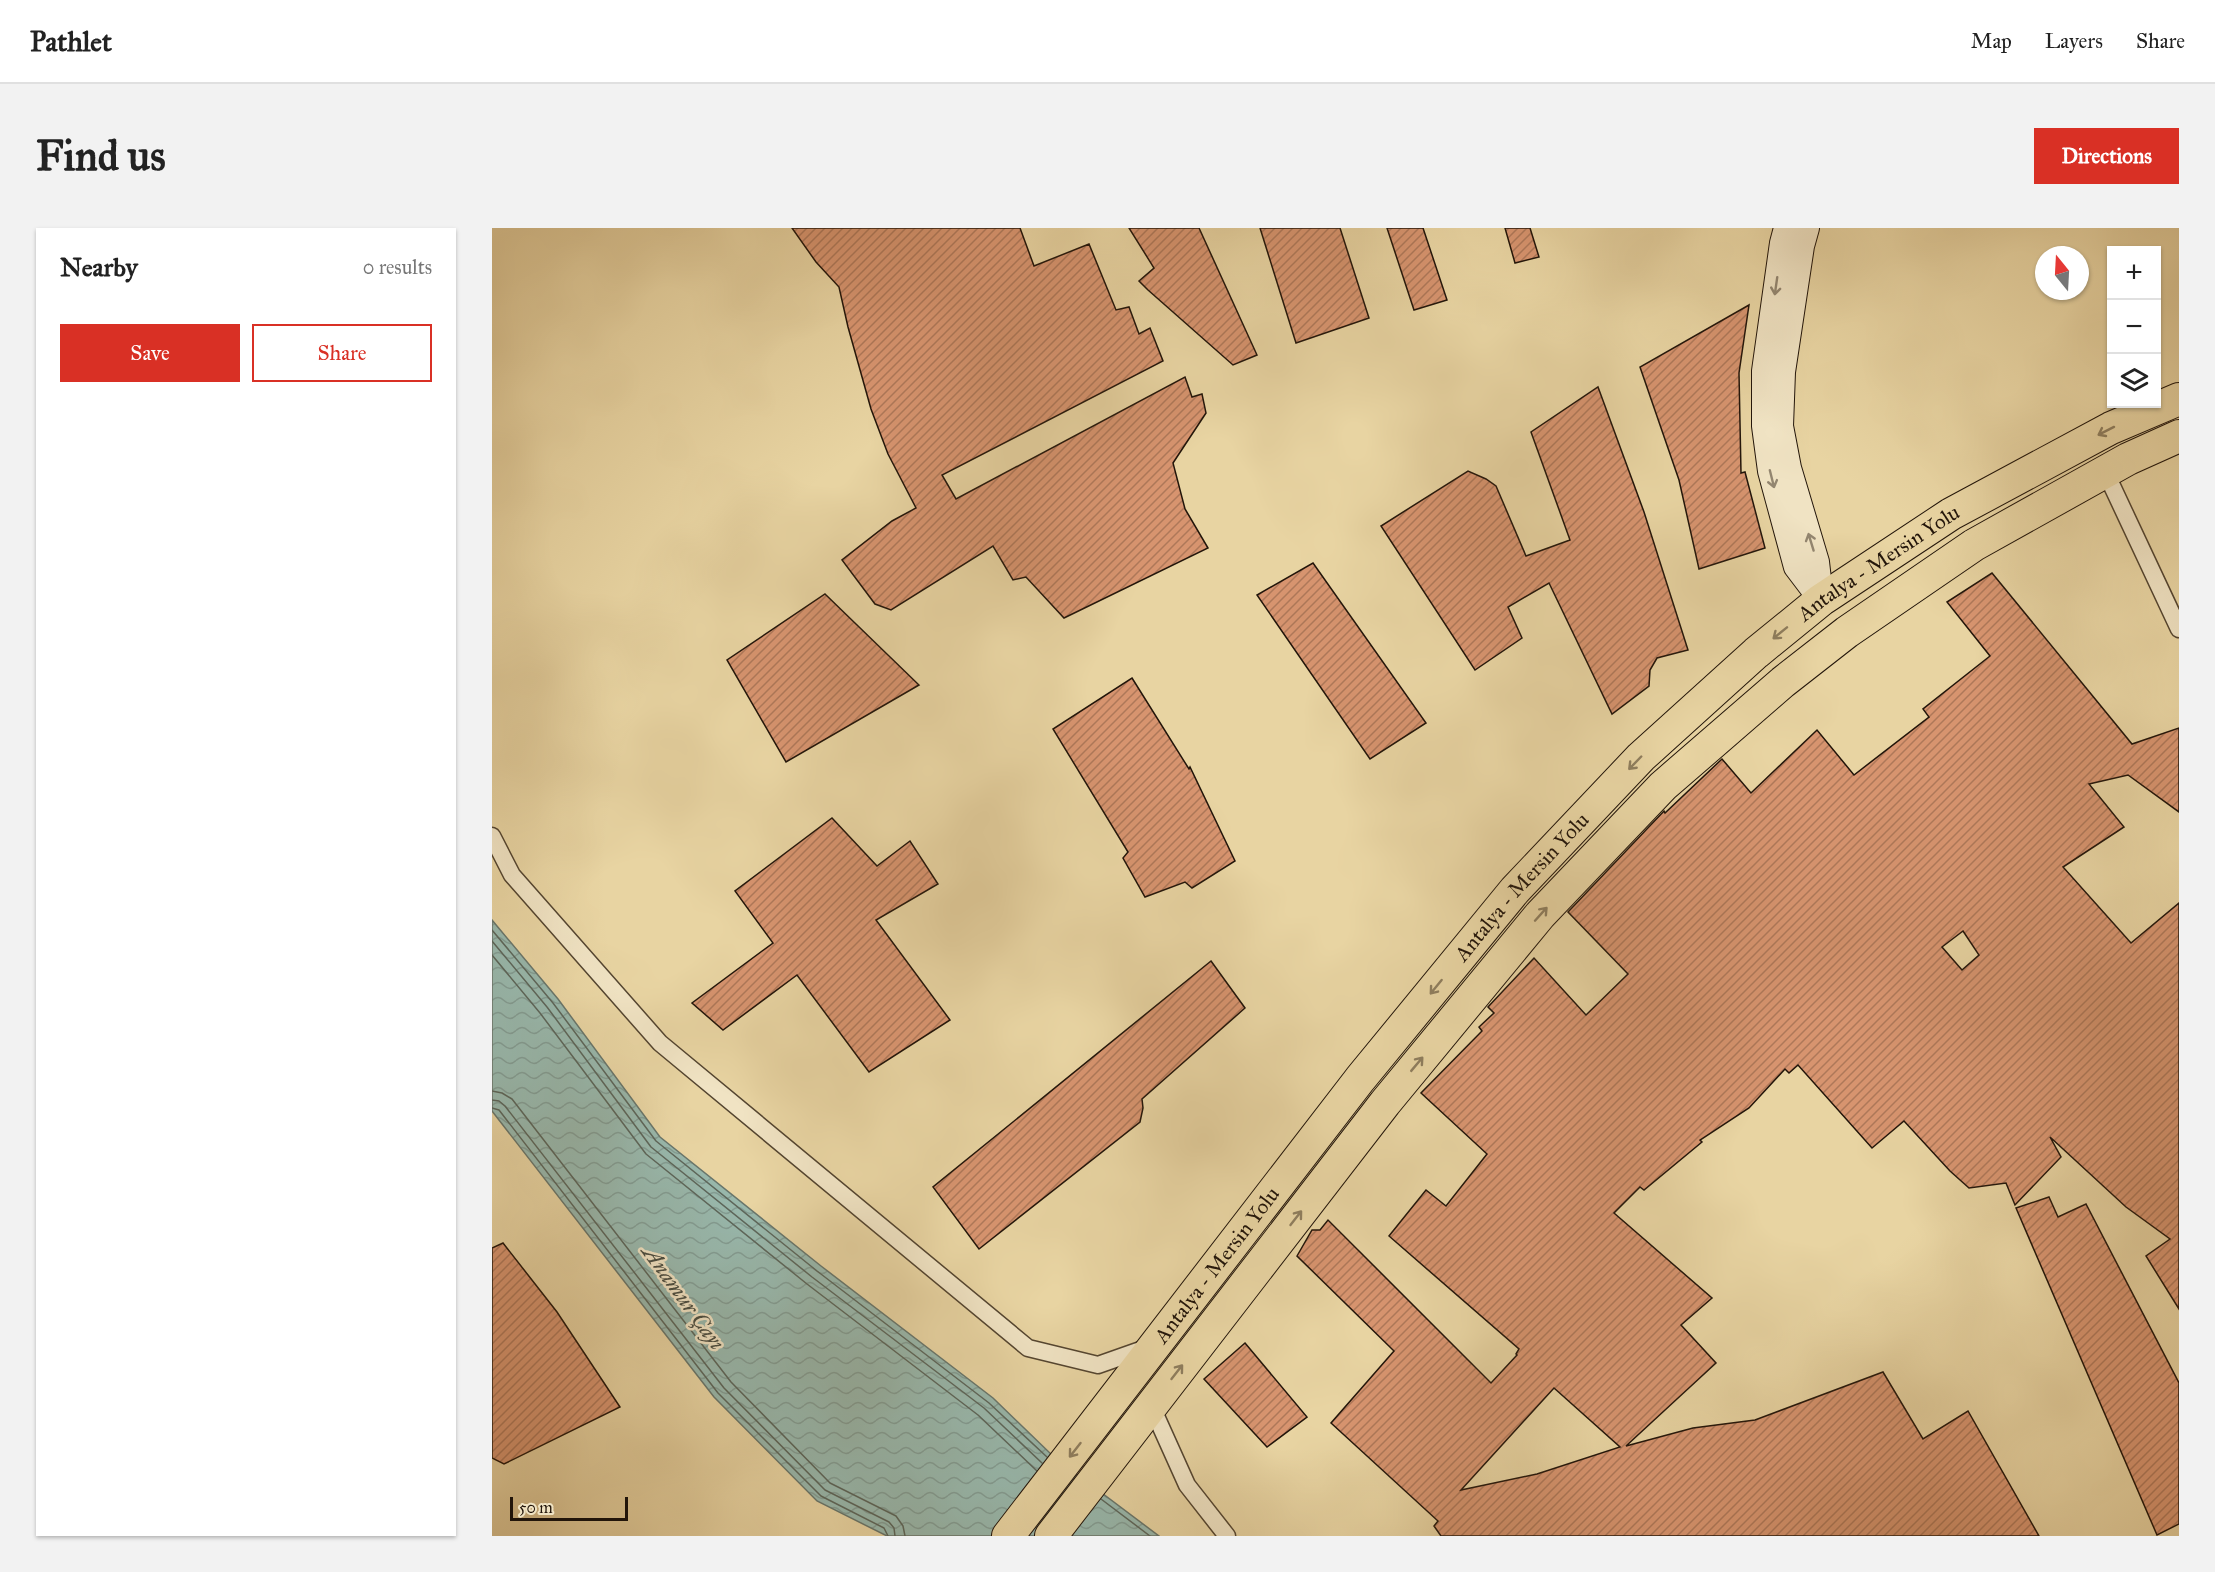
<!DOCTYPE html>
<html lang="en">
<head>
<meta charset="utf-8">
<style>
  :root { --surface:#fff; --page:#f2f2f2; --text:#222; --muted:#767676; --line:#e0e0e0; --accent:#d93025 }
  body { margin:0; font-family:"IM FELL Great Primer",serif; background:var(--page); color:var(--text) }
  .controls { position:absolute; right:18px; top:18px; display:grid; overflow:hidden; border-radius:0px; box-shadow:0 2px 4px #0004 }
  .controls button { width:54px; height:54px; display:grid; place-items:center; padding:0; border:0; border-bottom:2px solid var(--line); background:var(--surface); color:var(--text); font:30px sans-serif }
  .compass { position:absolute; left:1543px; top:18px; width:54px; height:54px; border-radius:50%; background:var(--surface); box-shadow:0 2px 4px #0004; rotate:342deg }
  .scale { position:absolute; left:18px; bottom:15px; width:118px; box-sizing:border-box; padding-left:6px; border:3px solid #22150a; border-top:0; font-size:16px; line-height:21px; white-space:nowrap; color:#22150a; -webkit-text-stroke:4px #f0e3c3; paint-order:stroke }
  .list { margin:0; padding:0; list-style:none }
  h2 { display:flex; justify-content:space-between; align-items:center; height:78px; margin:0; padding:0 24px; font-size:26px }
  h2 small { font-size:20px; font-weight:400; color:var(--muted) }
  .actions { display:flex; gap:12px; padding:18px 24px }
  .actions a { flex:1; padding:14px 0; border:2px solid var(--accent); border-radius:0px; text-align:center; font-size:21px; color:var(--accent) }
  .actions .main { background:var(--accent); color:#fff }
  .icon { flex:none; width:33px; height:33px; fill:none; stroke:currentColor; stroke-width:2; stroke-linecap:round; stroke-linejoin:round }
  .map { position:relative; flex:none; width:1687px; height:1308px; overflow:hidden; border-radius:0px }
  header { display:flex; align-items:center; gap:36px; box-sizing:border-box; height:84px; padding:0 30px; background:var(--surface); border-bottom:2px solid var(--line) }
  header strong { font-size:28px }
  nav { display:flex; gap:33px; margin-inline-start:auto; font-size:21px }
  .intro { display:flex; align-items:center; justify-content:space-between; box-sizing:border-box; height:144px; padding:0 36px }
  h1 { margin:0; font-size:42px }
  .button { padding:15px 27px; border-radius:0px; background:var(--accent); color:#fff; font-size:21px; font-weight:700 }
  main { display:flex; gap:36px; padding:0 36px }
  aside { flex:1; background:var(--surface); border-radius:0px; box-shadow:0 2px 4px #0004 }
  .map>svg:first-child { display:block }
  .water { fill:url(#water-waves); stroke:#69766b; stroke-width:1.5 }
  .lines { fill:none; stroke-linecap:round; stroke-linejoin:round }
  .shore { stroke:#5d665a; stroke-width:1.5 }
  .building { fill:url(#building-hatch); stroke:#22150a; stroke-width:1.5; fill-rule:evenodd }
  .street-casing { stroke:#544530; stroke-width:19 }
  .secondary-casing { stroke:#22150a; stroke-width:26 }
  .highway-casing { stroke:#22150a; stroke-width:34 }
  .street { stroke:#f0e3c3; stroke-width:16 }
  .secondary { stroke:#f0e3c3; stroke-width:24 }
  .highway { stroke:#e8d4a2; stroke-width:32 }
  .oneway { stroke:#938670 }
  .oneway2 { stroke:#8f7e5e }
  .labels { text-anchor:middle; stroke-width:5; stroke-linejoin:round; paint-order:stroke }
  .street-label { font-size:21px; fill:#22150a; stroke:#f0e3c3 }
  .water-label { font-size:22px; font-style:italic; fill:#4b4e42; stroke:#f0e3c3 }
</style>
</head>
<body>
<header>
<strong>Pathlet</strong>
<nav><a>Map</a><a>Layers</a><a>Share</a></nav>
</header>
<div class="intro"><h1>Find us</h1><a class="button">Directions</a></div>
<main>
<aside>
<h2>Nearby<small>0 results</small></h2>
<ul class="list">
</ul>
<div class="actions"><a class="main">Save</a><a>Share</a></div>
</aside>
<div class="map">
<svg width="1687" height="1308" viewBox="0 0 1687 1308">
  <defs>
    <pattern id="water-waves" width="16" height="10" patternUnits="userSpaceOnUse" patternTransform="scale(1.5)"><rect width="16" height="10" fill="#98b7ab"/><path d="M0 5q4-4 8 0t8 0" fill="none" stroke="#839c92"/></pattern>
    <pattern id="building-hatch" width="6" height="6" patternUnits="userSpaceOnUse" patternTransform="scale(1.5)"><rect width="6" height="6" fill="#d7946f"/><path d="M-1 1l2-2M0 6l6-6M5 7l2-2" fill="none" stroke="#ae7859"/></pattern>
  </defs>
  <rect width="100%" height="100%" fill="#e8d4a2"/>
  <filter id="stains"><feTurbulence type="fractalNoise" baseFrequency=".00333" numOctaves="4"/><feColorMatrix values="0 0 0 0 .2 0 0 0 0 .09 0 0 0 0 .02 0 0 0 .5 -.17"/></filter>
  <radialGradient id="worn" r=".72"><stop offset=".6" stop-color="#630" stop-opacity="0"/><stop offset="1" stop-color="#630" stop-opacity=".3"/></radialGradient>
  <path class="water" d="M0,692L66,771L168,909L329,1038L501,1170L562,1229L667,1308H395L325,1273L222,1169L0,883Z"/>
  <g class="lines">
    <g class="shore">
      <path d="M0,702L61,775L164,913L325,1043L497,1175L555,1229"/>
      <path d="M0,713L55,779L159,919L320,1049L492,1180L550,1235"/>
      <path d="M0,727L48,785L154,926L315,1056L486,1187L545,1243"/>
      <path d="M0,863L10,865L20,871L239,1154L338,1255L404,1288L411,1298L413,1308"/>
      <path d="M0,872L7,873L13,878L232,1160L333,1262L397,1294L402,1300L403,1308"/>
      <path d="M0,880L7,882L226,1165L329,1268L392,1300L396,1308"/>
      <path d="M609,1271L658,1308"/>
    </g>
  </g>
  <g class="building">
    <path d="M300,0H528L542,38L597,16L624,82L637,79L647,106L658,100L671,133L450,247L464,271L693,149L700,169L710,166L714,185L681,235L693,281L716,320L572,390L534,349L521,352L501,318L399,382L383,376L350,332L400,293L424,280L396,226L379,181L356,99L347,59L324,34Z"/>
    <path d="M637,0H707L765,127L741,137L656,62L647,53L662,40Z"/>
    <path d="M768,0H848L877,90L804,115Z"/>
    <path d="M895,0H931L955,72L922,82Z"/>
    <path d="M1013,0H1038L1047,29L1023,35Z"/>
    <path d="M1257,77L1247,145L1249,245L1253,244L1273,320L1207,341L1187,252L1148,139Z"/>
    <path d="M1106,159L1152,284L1196,422L1165,430L1158,442L1157,458L1120,486L1057,355L1016,379L1030,410L983,442L889,298L976,243L994,251L1004,258L1034,328L1078,312L1039,204Z"/>
    <path d="M821,335L934,495L878,531L765,367Z"/>
    <path d="M1500,345L1640,516L1687,500V584L1636,547L1597,556L1632,599L1571,639L1639,715L1687,675V1081L1654,1028L1678,1011L1634,979L1558,909L1569,929L1523,977L1514,955L1477,960L1458,943L1412,893L1380,920L1306,837L1297,845L1293,841L1257,880L1208,912L1210,914L1152,962L1148,959L1122,985L1220,1070L1189,1097L1224,1135L1134,1218L1201,1200L1263,1192L1391,1144L1431,1211L1476,1183L1547,1308H949L942,1298L946,1293L839,1195L902,1123L805,1028L820,1002H828L836,992L999,1155L1025,1127L1024,1126L1027,1121L897,1008L934,962L954,978L995,926L929,865L990,803L987,799L1002,785L996,779L1042,730L1094,787L1136,746L1076,684L1172,583L1173,585L1230,531L1259,565L1325,502L1362,547L1437,489L1431,481L1498,428L1455,374ZM1471,703L1487,727L1470,742L1450,719ZM1062,1160L1128,1219L1045,1246L969,1262Z"/>
    <path d="M333,366L427,457L294,534L235,432Z"/>
    <path d="M640,450L697,541L698,539L743,633L700,660L693,654L653,669L631,630L636,624L561,501Z"/>
    <path d="M340,590L385,638L418,613L446,656L384,692L458,792L377,844L305,747L231,802L200,775L281,715L243,663Z"/>
    <path d="M719,733L753,780L650,871L651,880L648,894L487,1021L441,959Z"/>
    <path d="M1557,969L1566,989L1594,976L1687,1155V1296L1665,1307L1524,980Z"/>
    <path d="M11,1015L65,1084L128,1179L12,1236L0,1230V1020Z"/>
    <path d="M753,1115L815,1189L775,1219L712,1151Z"/>
  </g>
  <g class="lines">
    <defs>
      <g id="street">
        <path d="M1613,243L1687,401"/>
        <path d="M0,608L20,647L168,815L536,1120L606,1137L657,1119"/>
        <path d="M659,1177L695,1257L735,1308"/>
      </g>
      <g id="secondary">
        <path d="M1294,0L1290,15L1272,143V198L1278,243L1304,339L1329,372"/>
        <path d="M1315,0L1310,18L1291,144L1289,198L1297,240L1325,334L1329,369"/>
      </g>
      <g id="highway">
        <path id="s1" d="M516,1308L868,851L1023,662L1149,529L1264,425L1329,372L1459,286L1619,200L1687,171"/>
        <path d="M559,1308L893,875L1048,687L1171,558L1291,454L1355,404L1482,317L1636,231L1687,208"/>
      </g>
    </defs>
    <use href="#street" class="street-casing"/>
    <use href="#secondary" class="secondary-casing"/>
    <use href="#highway" class="highway-casing"/>
    <use href="#street" class="street"/>
    <use href="#secondary" class="secondary"/>
    <use href="#highway" class="highway"/>
  </g>
  <defs><path id="oneway-shaft" d="M-6 0H5M1.5-3L5.5 0L1.5 3" fill="none" stroke-width="1.6" stroke-linecap="round" stroke-linejoin="round" transform="scale(1.5)"/></defs>
  <g class="oneway">
    <use href="#oneway-shaft" transform="translate(1284 58) rotate(98)"/>
    <use href="#oneway-shaft" transform="translate(1280 251) rotate(76)"/>
    <use href="#oneway-shaft" transform="translate(1319 314) rotate(-107)"/>
  </g>
  <g class="oneway2">
    <use href="#oneway-shaft" transform="translate(1614 203) rotate(153)"/>
    <use href="#oneway-shaft" transform="translate(1288 405) rotate(141)"/>
    <use href="#oneway-shaft" transform="translate(1143 535) rotate(134)"/>
    <use href="#oneway-shaft" transform="translate(1049 686) rotate(-48)"/>
    <use href="#oneway-shaft" transform="translate(944 759) rotate(129)"/>
    <use href="#oneway-shaft" transform="translate(925 836) rotate(-50)"/>
    <use href="#oneway-shaft" transform="translate(804 990) rotate(-52)"/>
    <use href="#oneway-shaft" transform="translate(685 1144) rotate(-52)"/>
    <use href="#oneway-shaft" transform="translate(583 1222) rotate(128)"/>
  </g>
  <g class="labels">
    <g class="street-label">
      <text dy="7" stroke="none"><textPath href="#s1" startOffset="1312">Antalya - Mersin Yolu</textPath></text>
      <text dy="7" stroke="none"><textPath href="#s1" startOffset="828">Antalya - Mersin Yolu</textPath></text>
      <text dy="7" stroke="none"><textPath href="#s1" startOffset="342">Antalya - Mersin Yolu</textPath></text>
    </g>
    <g class="water-label">
      <text transform="translate(192 1069) rotate(54)" y="8">Anamur Çayı</text>
    </g>
  </g>
  <rect width="100%" height="100%" filter="url(#stains)"/>
  <rect width="100%" height="100%" fill="url(#worn)"/>
</svg>
<div class="controls">
<button>+</button>
<button>−</button>
<button><svg class="icon" aria-label="layers" viewBox="0 0 24 24"><path d="M12 4l9 5-9 5-9-5zM3 14l9 5 9-5"/></svg></button>
</div>
<svg class="compass" viewBox="-18 -18 36 36"><path d="M0-13l5 13h-10z" fill="#e53935"/><path d="M0 13l5-13h-10z" fill="#767676"/></svg>
<div class="scale">50 m</div>
</div>
</main>
</body>
</html>
